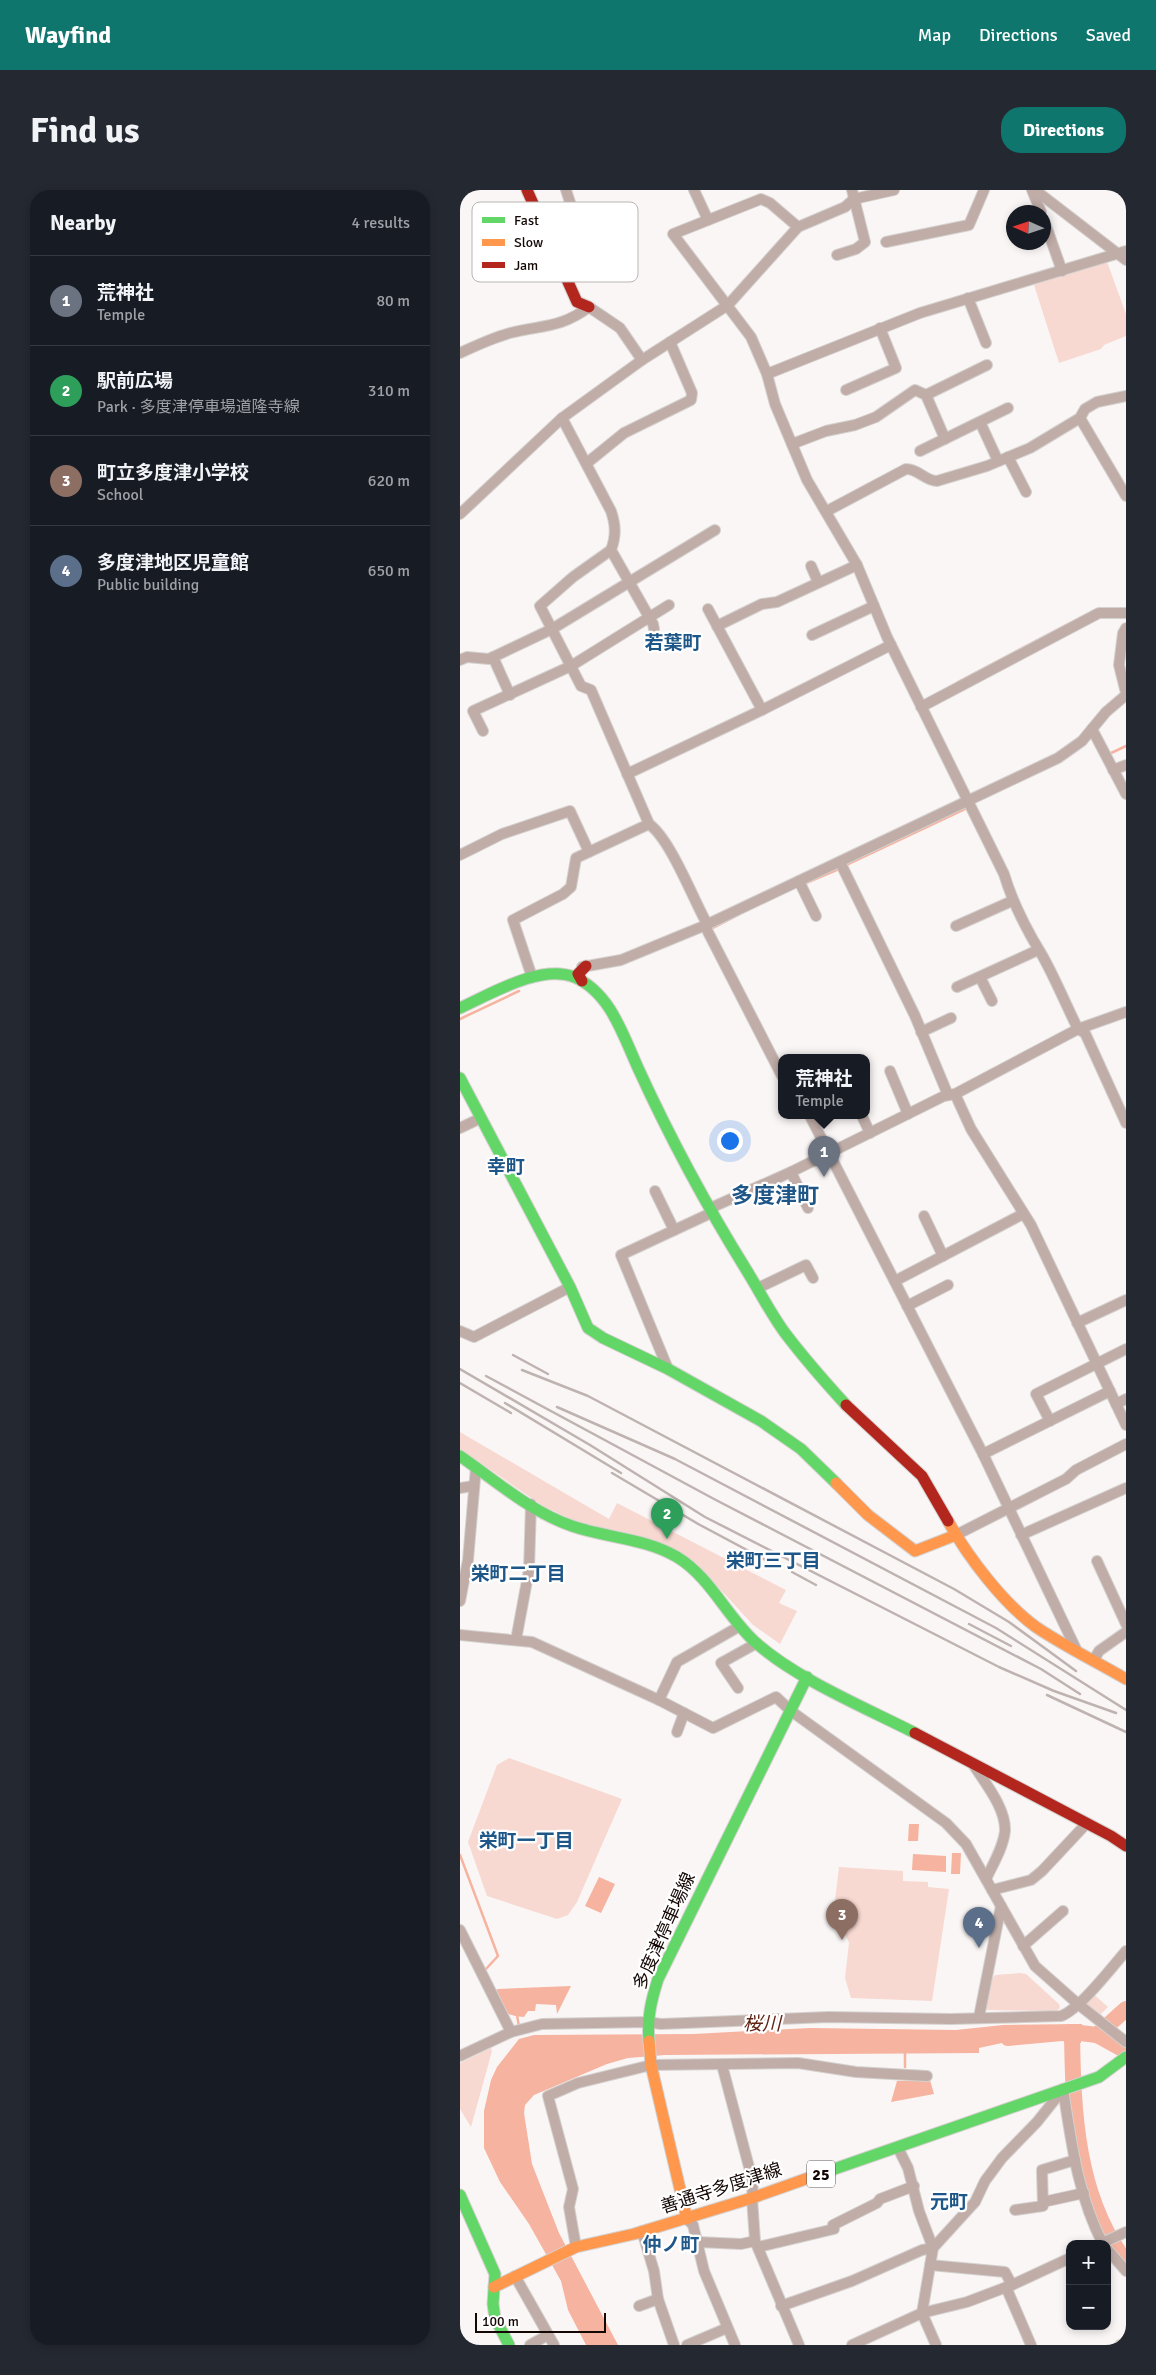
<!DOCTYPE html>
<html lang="en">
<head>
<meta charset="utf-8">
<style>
  :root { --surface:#171b24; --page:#242831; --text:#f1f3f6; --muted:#9ea1a6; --line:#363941; --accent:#0f766e }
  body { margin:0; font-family:Signika,"Noto Sans JP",sans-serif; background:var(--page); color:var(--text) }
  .controls { position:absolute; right:15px; bottom:15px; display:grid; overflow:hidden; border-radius:10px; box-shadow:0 2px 8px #0003 }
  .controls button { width:45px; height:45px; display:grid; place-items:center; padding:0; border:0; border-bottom:1px solid var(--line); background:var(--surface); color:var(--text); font:25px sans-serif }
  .compass { position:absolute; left:546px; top:15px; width:45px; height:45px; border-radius:50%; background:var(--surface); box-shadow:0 2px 8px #0003; rotate:273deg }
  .scale { position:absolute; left:15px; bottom:12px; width:131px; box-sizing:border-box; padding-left:5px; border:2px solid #140805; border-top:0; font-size:14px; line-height:18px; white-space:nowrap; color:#140805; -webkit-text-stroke:4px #fff; paint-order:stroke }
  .you { position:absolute; left:269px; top:950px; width:18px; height:18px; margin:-12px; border:4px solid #fff; border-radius:50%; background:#1a73e8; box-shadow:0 0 0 8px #1a73e833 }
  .badge { display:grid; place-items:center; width:32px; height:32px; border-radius:50%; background:var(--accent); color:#fff; font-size:16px; font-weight:700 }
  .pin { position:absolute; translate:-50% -41px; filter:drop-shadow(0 1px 2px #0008) }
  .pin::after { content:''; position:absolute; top:26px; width:18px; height:15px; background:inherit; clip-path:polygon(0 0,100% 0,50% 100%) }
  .popup { position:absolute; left:318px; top:864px; width:92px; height:65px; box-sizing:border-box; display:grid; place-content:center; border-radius:10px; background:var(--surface); filter:drop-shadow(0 1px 4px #0005); font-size:16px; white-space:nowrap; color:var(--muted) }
  .popup b { font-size:19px; color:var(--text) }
  .popup::after { content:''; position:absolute; left:50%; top:100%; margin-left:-10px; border:10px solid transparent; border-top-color:var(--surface) }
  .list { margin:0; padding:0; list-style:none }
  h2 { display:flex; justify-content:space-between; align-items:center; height:65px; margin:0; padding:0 20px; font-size:21px }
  h2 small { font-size:16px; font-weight:400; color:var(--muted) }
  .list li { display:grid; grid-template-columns:32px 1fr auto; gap:15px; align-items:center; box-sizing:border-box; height:90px; padding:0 20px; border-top:1px solid var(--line) }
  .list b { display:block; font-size:19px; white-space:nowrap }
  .list p { margin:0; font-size:16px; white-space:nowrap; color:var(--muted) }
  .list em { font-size:16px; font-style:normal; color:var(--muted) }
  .map { position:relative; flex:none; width:666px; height:2155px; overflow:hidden; border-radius:20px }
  header { display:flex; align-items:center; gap:30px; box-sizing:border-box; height:70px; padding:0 25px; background:var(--accent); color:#fff }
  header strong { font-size:24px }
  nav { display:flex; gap:28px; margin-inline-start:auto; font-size:18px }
  .intro { display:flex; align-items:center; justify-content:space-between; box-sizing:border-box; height:120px; padding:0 30px }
  h1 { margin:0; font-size:35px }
  .button { padding:12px 22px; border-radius:20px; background:var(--accent); color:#fff; font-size:18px; font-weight:700 }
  main { display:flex; gap:30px; padding:0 30px }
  aside { flex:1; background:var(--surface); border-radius:20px; box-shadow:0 2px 8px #0003 }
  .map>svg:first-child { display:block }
  .green { fill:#f8d9d1 }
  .water { fill:#f6b39f }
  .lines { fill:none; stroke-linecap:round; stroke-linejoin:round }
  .stream { stroke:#f6b39f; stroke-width:2.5 }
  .river { stroke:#f6b39f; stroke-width:16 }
  .street-casing { stroke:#d4d1cf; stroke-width:12 }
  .fast-casing { stroke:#d4d1cf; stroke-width:13 }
  .slow-casing { stroke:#d4d1cf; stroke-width:13 }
  .jam-casing { stroke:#d4d1cf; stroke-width:13 }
  .street { stroke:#c0ada8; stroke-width:10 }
  .fast { stroke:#63d668; stroke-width:11 }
  .slow { stroke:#ff974d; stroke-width:11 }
  .jam { stroke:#b3261e; stroke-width:11 }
  .rail { stroke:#beb3b0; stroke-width:2.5 }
  .labels { text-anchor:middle; stroke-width:4.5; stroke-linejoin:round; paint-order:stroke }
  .shield { fill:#fff; stroke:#5a5250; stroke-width:1 }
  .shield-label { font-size:16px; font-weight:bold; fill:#140805 }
  .street-label { font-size:18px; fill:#140805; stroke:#fff }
  .neighbourhood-label { font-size:19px; font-weight:bold; fill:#1d5687; stroke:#fff }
  .water-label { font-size:19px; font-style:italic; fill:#602413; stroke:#fff }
  .district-label { font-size:22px; font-weight:bold; fill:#1d5687; stroke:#fff }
  .key { fill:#fff; stroke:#b8b5b4; stroke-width:1 }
  .key-label { font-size:14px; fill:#140805 }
</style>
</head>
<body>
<header>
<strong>Wayfind</strong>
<nav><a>Map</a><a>Directions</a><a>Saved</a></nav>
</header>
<div class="intro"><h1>Find us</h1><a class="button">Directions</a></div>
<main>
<aside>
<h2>Nearby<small>4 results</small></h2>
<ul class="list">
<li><span class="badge" style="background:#6b7280">1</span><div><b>荒神社</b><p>Temple</p></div><em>80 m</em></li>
<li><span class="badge" style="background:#2e9e5b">2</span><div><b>駅前広場</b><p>Park · 多度津停車場道隆寺線</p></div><em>310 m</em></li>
<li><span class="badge" style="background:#8d6e63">3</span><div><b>町立多度津小学校</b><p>School</p></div><em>620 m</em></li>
<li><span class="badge" style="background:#5c6f8a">4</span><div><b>多度津地区児童館</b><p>Public building</p></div><em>650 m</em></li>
</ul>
</aside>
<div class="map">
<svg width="666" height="2155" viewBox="0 0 666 2155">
  <rect width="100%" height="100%" fill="#faf6f5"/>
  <g class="green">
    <path d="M646,69L666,124V146L644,155L641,159L599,173L574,95Z"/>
    <path d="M0,1242L149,1329L157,1313L326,1400L319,1413L337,1421L320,1454L293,1435L238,1375L108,1328L83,1316L0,1259Z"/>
    <path d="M49,1568L162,1609L117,1712L108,1725L97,1729L27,1706L8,1652L37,1575Z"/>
    <path d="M379,1677L443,1681V1691L468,1692V1697L489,1699L472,1811L391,1808L385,1788L389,1753L374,1719Z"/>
    <path d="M560,1783L566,1784L599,1814L600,1818L596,1821L527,1820C525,1810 528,1793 535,1785Z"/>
    <path d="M630,1801L648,1817L639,1826L621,1812Z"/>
    <path d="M31,1858L32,1861L11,1937L0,1919V1873Z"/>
  </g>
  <g class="water">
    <path d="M449,1634H459L458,1651H448Z"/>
    <path d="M492,1663H501L500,1684H491Z"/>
    <path d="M453,1664L486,1666V1682L452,1680Z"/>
    <path d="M139,1687L155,1694L141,1723L125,1716Z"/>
    <path d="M111,1796L97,1824L96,1815L76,1814L75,1821H68L64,1827C42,1825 43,1820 33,1801L38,1799Z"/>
    <path d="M622,1834L621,1853H605L600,1847L588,1843L519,1858V1863L205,1865L168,1868L147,1874L74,1905L65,1915L64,1923L72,1974L99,2043L158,2155H126L108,2120L101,2091L69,2034L40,1992L24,1958V1921L31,1890L37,1877L59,1849L74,1845L233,1844L350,1838L496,1840L543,1835Z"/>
    <path d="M470,1890L474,1904L431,1912L437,1891Z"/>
  </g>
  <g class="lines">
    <g class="stream">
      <path d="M498,492L635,420"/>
      <path d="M649,564L666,556"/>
      <path d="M386,675L507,618"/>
      <path d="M346,693L379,679"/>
      <path d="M253,738L278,725"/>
      <path d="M0,829L59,801"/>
      <path d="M0,1665L38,1766L25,1780"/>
      <path d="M57,1825L59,1837"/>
      <path d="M445,1877V1863"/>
    </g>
    <g class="river">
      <path d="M612,1842C613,1921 616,2007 666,2072"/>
      <path d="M637,1845L666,1819"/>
      <path d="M548,1848L612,1842L637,1845L666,1861"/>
    </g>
    <defs>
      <g id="street">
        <path d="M106,0L121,46L139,86"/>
        <path d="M234,0L248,30"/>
        <path d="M572,0L581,22"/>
        <path d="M575,0L666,70"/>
        <path d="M584,30L602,81"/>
        <path d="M338,37L310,13L301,9L213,44L291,147L307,184L315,214L347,290L397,375L427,447L544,684C553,714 566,739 582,765C595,788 606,815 618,839L625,843L666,933"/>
        <path d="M426,52L509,35L524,0"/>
        <path d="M377,65L396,59L405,52L392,0"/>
        <path d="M508,108L526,153"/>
        <path d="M0,163C17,155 32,148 50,143C82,135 101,138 129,117L160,138L182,170"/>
        <path d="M307,184L460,123L666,61"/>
        <path d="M386,200L436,178L420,138"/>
        <path d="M466,205L527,175"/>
        <path d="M102,228L151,321C156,336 156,346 151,360L193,434L194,439"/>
        <path d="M620,228L666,306"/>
        <path d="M520,232L538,271"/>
        <path d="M332,254L366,241L395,235L416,227L455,200L466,205L485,249"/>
        <path d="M460,261L548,218"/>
        <path d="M548,267L566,302"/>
        <path d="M127,273L164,243L231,210L232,203L210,152"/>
        <path d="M367,321L446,279C459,279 465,291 477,291L527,276L570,258L620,228L625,219L637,212L666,206"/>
        <path d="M0,324L102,228L182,170L268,115L338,37L385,17L394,9L434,0"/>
        <path d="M151,360L113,387L80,416L121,496L131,500L189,634C210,649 232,706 245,730L247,740L322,886"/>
        <path d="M351,376L358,392"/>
        <path d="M248,419L302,520"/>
        <path d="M257,436L302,414L317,412L397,375"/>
        <path d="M666,438L663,443L659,475L666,503"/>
        <path d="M352,445L414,416"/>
        <path d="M33,467L50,505"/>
        <path d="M0,470L7,467L29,469L92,439L255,340"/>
        <path d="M461,517L639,423H666"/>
        <path d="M632,539L666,604"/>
        <path d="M23,541L13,521L111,476L209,415"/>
        <path d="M653,580L666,575"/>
        <path d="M167,584L302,520L431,455"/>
        <path d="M0,665L42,644L110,621L129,662"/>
        <path d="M380,672L455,826L488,905"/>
        <path d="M339,691L356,726"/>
        <path d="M496,736L552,711"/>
        <path d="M122,777L161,770L246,735L598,568L622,551L646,522L666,505"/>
        <path d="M72,787L53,730L103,704L111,697L116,668L189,634"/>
        <path d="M520,787L532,811"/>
        <path d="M497,797L578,760"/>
        <path d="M461,842L491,828"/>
        <path d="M430,881L448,924"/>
        <path d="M495,904L511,939L571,1035L666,1235"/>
        <path d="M350,926L523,1264L616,1459"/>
        <path d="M402,926L410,943"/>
        <path d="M0,938L21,928"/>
        <path d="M331,982L348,1018"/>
        <path d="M195,1001L214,1040"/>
        <path d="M464,1026L483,1066"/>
        <path d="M435,1091L563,1024"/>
        <path d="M298,1098L346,1075L353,1088"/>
        <path d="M447,1116L488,1095"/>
        <path d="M617,1133L666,1110"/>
        <path d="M0,1141L14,1147L110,1097"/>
        <path d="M208,1179L161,1065L251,1023L255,1016L331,982L484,906L495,904L618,839L666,822"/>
        <path d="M656,1214L666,1209"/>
        <path d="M590,1231L576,1204L666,1159"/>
        <path d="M523,1264L650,1201"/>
        <path d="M0,1298L13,1296"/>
        <path d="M496,1345L606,1289L616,1280L666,1254"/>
        <path d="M561,1345L666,1298"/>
        <path d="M637,1371L666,1434"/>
        <path d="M0,1411L8,1370L16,1277"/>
        <path d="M0,1445L72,1452L199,1510L253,1538L316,1507L331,1521L486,1633L506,1654L575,1776L618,1814L666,1852"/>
        <path d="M56,1450L69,1380L71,1314"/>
        <path d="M634,1470L639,1461L666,1442"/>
        <path d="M278,1498L261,1473L297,1453"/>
        <path d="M199,1510L217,1472L280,1436"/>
        <path d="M217,1542L224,1523"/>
        <path d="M513,1574C525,1593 546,1618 545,1641C543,1658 533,1674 526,1689"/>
        <path d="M532,1700L571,1690L582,1681L627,1633"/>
        <path d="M0,1740L51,1842"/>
        <path d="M563,1756L603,1721"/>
        <path d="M519,1827L541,1716"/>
        <path d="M0,1866L51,1842L82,1834L187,1832L201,1834L368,1827L491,1829L601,1826C619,1820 652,1777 666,1761"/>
        <path d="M262,1875L293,1992L292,2008L295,2051L339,2155"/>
        <path d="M603,1899C611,1951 618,2007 643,2054"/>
        <path d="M438,1958L448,1978L459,2021L473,2058L462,2123L476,2155"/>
        <path d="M583,2012L624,2003"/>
        <path d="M555,2020L583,2016L582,1980L615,1970"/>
        <path d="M227,2029L233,2035L244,2081L275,2155"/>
        <path d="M182,2041L194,2081L198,2109L214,2155"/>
        <path d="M238,2052L281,2054L295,2051"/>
        <path d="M640,2054L666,2042"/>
        <path d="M116,2057L109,2017L113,1999L88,1906L118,1893L191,1875L338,1873L396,1882L467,1886"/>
        <path d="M298,2057L374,2039L373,2035L417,2013L420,2009L454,1996"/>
        <path d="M647,2059L666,2081"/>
        <path d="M470,2075L545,2082L552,2095"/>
        <path d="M55,2086L94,2155"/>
        <path d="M546,2097L571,2155"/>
        <path d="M179,2116L198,2109"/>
        <path d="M321,2116L392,2091L462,2060L473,2058L515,2012L525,1991L542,1968L577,1932L601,1902"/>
        <path d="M70,2155L88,2145"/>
        <path d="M227,2155L267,2138"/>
        <path d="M392,2155L462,2123L507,2112L552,2095L610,2068"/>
        <path d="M660,2155L666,2152"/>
      </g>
      <g id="fast">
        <path d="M0,818C31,804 80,774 114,787C150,802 163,845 178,878C210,948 246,1015 287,1081C300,1102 311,1124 325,1143C344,1168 365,1192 386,1215"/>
        <path d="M0,888L110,1097L128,1138L143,1148L208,1179L301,1231L341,1259L376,1293"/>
        <path d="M0,1266C36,1291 71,1322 112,1336C147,1348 185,1348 217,1367C250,1387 266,1425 294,1451C334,1488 406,1518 455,1543"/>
        <path d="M189,1851C187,1828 191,1811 198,1789L347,1487"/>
        <path d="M357,1985L639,1887L666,1867"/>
        <path d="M0,2005L35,2084L33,2114L35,2128L49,2155"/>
      </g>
      <g id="slow">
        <path d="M376,1293L408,1325L455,1361L496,1345"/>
        <path d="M488,1331C508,1367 543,1413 576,1437C604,1456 637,1472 666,1489"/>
        <path d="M189,1851L191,1875L227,2029"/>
        <path d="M34,2097L116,2057L174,2044L292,2008L357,1985"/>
      </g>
      <g id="jam">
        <path d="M67,0L117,112L129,117"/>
        <path d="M122,791L118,784L126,776"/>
        <path d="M386,1215L462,1286L488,1331"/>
        <path d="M455,1543L651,1646L666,1656"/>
      </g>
    </defs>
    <use href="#street" class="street-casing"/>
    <use href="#fast" class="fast-casing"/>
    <use href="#slow" class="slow-casing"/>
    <use href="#jam" class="jam-casing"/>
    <use href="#street" class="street"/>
    <use href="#fast" class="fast"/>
    <use href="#slow" class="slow"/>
    <use href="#jam" class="jam"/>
    <g class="rail">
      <path d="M53,1165L88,1184"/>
      <path d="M0,1179L130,1255L245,1327L539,1477L594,1501L656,1523"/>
      <path d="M62,1180L128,1206L494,1399L549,1432L616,1481"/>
      <path d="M26,1186L254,1309L581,1479L620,1504"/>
      <path d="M0,1193L51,1223"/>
      <path d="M45,1213L161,1283"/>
      <path d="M97,1217L215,1269L536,1438L666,1520"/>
      <path d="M152,1283L240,1335L313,1374"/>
      <path d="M332,1382L356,1395"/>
      <path d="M509,1434L551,1456"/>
      <path d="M587,1505L666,1542"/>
    </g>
  </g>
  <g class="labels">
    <rect class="shield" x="347" y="1970.5" width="28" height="27" rx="4"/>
    <g class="shield-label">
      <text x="361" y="1990">25</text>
    </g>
    <g class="street-label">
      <text transform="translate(204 1741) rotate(-66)" y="6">多度津停車場線</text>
      <text transform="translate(261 1998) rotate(-18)" y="6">善通寺多度津線</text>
    </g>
    <g class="neighbourhood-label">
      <text x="213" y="459">若葉町</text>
      <text x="46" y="983">幸町</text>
      <text x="313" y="1377">栄町三丁目</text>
      <text x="58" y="1390">栄町二丁目</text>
      <text x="66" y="1657">栄町一丁目</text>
      <text x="489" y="2018">元町</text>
      <text x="211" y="2061">仲ノ町</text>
    </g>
    <g class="water-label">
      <text x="302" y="1840">桜川</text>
    </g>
    <g class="district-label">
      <text x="315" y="1013">多度津町</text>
    </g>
  </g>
  <rect x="12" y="12" width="166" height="80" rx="8" class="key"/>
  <rect x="22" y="27" width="23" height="6" fill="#63d668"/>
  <rect x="22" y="49" width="23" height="7" fill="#ff974d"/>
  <rect x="22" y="72" width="23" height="6" fill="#b3261e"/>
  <g class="key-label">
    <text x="54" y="35">Fast</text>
    <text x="54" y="57">Slow</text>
    <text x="54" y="80">Jam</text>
  </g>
</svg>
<div class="controls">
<button>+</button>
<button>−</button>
</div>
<svg class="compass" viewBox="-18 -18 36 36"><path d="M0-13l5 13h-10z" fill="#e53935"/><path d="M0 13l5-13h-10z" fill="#9ea1a6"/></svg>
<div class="scale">100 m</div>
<div class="you"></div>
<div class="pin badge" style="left:364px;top:987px;background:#6b7280">1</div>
<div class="popup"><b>荒神社</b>Temple</div>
<div class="pin badge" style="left:207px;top:1349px;background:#2e9e5b">2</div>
<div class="pin badge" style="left:382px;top:1750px;background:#8d6e63">3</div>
<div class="pin badge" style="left:519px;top:1758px;background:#5c6f8a">4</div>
</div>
</main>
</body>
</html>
